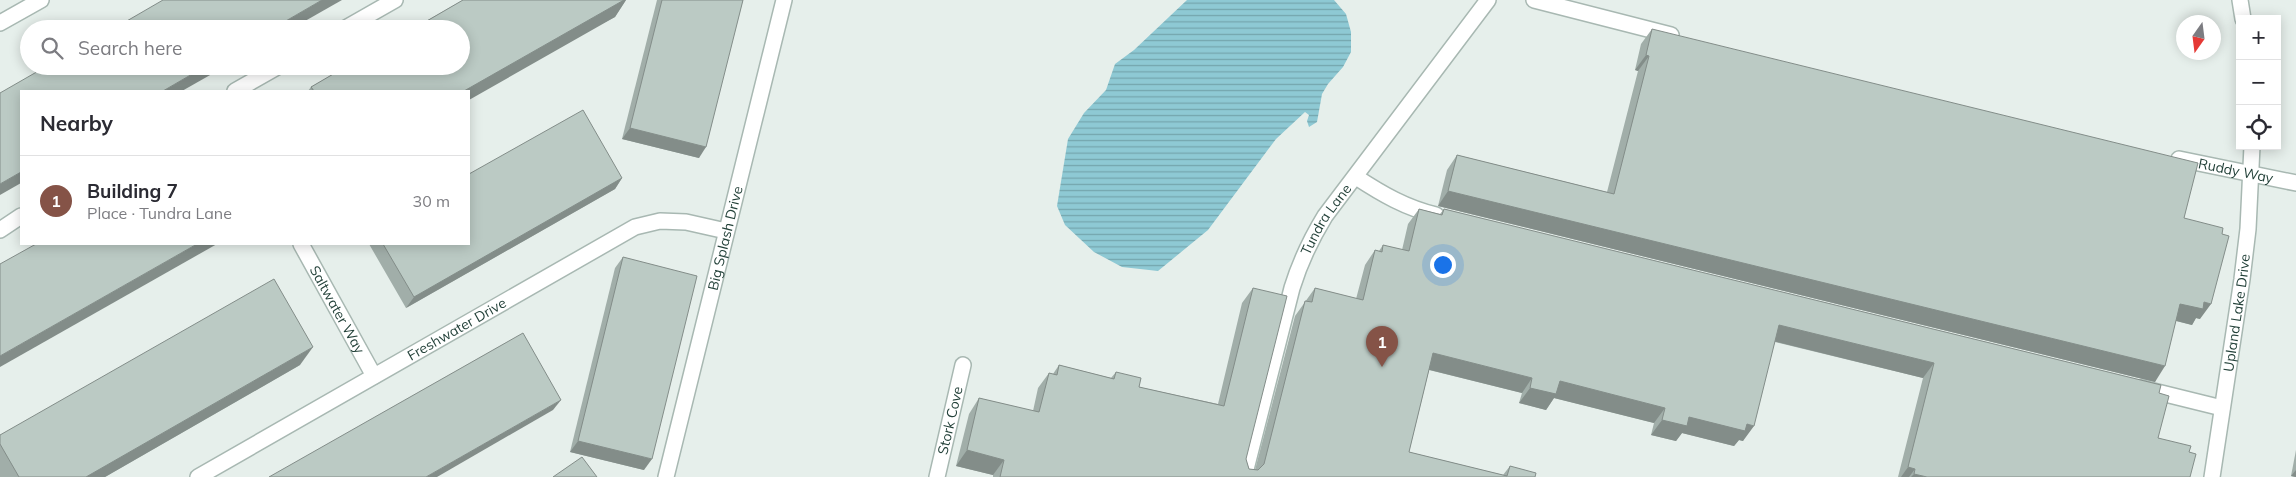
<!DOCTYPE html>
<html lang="en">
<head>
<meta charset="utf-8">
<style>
  :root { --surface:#fff; --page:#f2f2f3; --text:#2b2b33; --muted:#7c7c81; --line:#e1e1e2; --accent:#855347 }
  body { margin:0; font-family:Mulish,sans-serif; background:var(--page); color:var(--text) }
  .controls { position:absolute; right:15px; top:15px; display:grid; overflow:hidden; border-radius:0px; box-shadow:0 2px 12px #0003 }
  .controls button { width:45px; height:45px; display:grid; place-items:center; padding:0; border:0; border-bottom:1px solid var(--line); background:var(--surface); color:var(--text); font:25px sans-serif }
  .compass { position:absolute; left:2176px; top:15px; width:45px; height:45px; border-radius:50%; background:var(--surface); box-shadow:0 2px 12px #0003; rotate:194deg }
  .you { position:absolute; left:1442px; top:264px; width:18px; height:18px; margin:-12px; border:4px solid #fff; border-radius:50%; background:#1a73e8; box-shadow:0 0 0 8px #1a73e833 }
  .badge { display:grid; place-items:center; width:32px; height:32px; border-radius:50%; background:var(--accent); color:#fff; font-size:16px; font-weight:700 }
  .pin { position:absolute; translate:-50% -41px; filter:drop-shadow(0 1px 2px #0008) }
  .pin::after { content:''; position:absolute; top:26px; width:18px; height:15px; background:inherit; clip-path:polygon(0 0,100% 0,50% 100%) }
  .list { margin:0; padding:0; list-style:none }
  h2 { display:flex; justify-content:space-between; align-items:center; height:65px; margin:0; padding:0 20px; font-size:21px }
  h2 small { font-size:16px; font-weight:400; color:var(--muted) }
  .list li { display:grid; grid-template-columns:32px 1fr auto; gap:15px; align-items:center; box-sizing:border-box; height:90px; padding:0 20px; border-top:1px solid var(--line) }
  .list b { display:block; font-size:19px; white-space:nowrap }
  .list p { margin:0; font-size:16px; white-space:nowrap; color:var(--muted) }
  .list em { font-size:16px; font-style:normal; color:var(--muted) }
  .icon { flex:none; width:28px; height:28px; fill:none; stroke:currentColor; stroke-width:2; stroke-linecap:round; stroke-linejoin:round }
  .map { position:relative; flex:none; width:2296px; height:477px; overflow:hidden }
  .search { position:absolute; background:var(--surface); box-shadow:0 2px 12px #0003; left:20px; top:20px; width:450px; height:55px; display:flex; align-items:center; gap:12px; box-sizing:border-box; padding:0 18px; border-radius:28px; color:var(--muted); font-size:19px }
  .panel { position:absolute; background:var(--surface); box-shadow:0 2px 12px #0003; left:20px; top:90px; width:450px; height:155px; border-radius:0px }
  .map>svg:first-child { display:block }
  .water { fill:url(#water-rules) }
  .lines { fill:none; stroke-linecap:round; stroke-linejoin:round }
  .minor-casing { stroke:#a8b8b2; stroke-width:18 }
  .tertiary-casing { stroke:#a8b8b2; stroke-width:18 }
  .minor { stroke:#fff; stroke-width:15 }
  .tertiary { stroke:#fff; stroke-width:15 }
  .wall { fill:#a1aea9 }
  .shaded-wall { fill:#838d89 }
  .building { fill:#bbcac4; stroke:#838d89 }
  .labels { text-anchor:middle; stroke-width:5; stroke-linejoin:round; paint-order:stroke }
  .street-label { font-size:14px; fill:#24423a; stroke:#f7fbf9 }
</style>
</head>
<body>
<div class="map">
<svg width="2296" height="477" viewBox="0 0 2296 477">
  <defs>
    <pattern id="water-rules" width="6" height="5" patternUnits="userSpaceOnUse" patternTransform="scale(1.25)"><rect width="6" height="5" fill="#8ec9d4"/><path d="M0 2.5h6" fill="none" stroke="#74a5ad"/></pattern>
  </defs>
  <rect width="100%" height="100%" fill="#e6efeb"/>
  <path class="water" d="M1187,0H1334L1346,14L1351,32V52L1343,67L1328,84L1322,94L1317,122L1309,127L1307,121L1309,115L1305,112L1276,139L1208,230L1158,271L1122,267L1094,252L1065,225L1057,206L1068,139L1084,113L1106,90L1115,64L1134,50Z"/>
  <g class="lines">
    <defs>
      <g id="minor">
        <path d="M1534,0L1671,35"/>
        <path d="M2240,0L2243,19"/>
        <path d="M344,29L395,0"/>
        <path d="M235,91L279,66"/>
        <path id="s1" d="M2179,159L2296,183"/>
        <path d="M1356,177C1382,194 1406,208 1436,215"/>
        <path d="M0,230L21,216"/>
        <path id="s2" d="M301,244L374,376"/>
        <path d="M2141,388L2222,408"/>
        <path id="s3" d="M198,477L635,227L660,221L686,222L726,231"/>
        <path id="s4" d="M666,477L784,0"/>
        <path id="s5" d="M937,477L963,365"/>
        <path id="s6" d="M1244,477L1292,288C1300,262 1311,239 1325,216L1488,0"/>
        <path id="s7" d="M2212,477L2242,279L2248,229L2252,146"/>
      </g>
      <path id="tertiary" d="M0,23L41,0"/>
    </defs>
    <use href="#minor" class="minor-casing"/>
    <use href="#tertiary" class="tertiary-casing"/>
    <use href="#minor" class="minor"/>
    <use href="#tertiary" class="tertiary"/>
  </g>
  <g class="wall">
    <path d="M463,0H626L615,17L469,91H308L311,87Z"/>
    <path d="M657,0H743L699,158L622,139Z"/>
    <path d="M1652,29L2184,218L2200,319L2196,318L2192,325L2176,321L2155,382L1438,206L1447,170L1457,155L1607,192L1638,71L1635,70L1641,44Z"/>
    <path d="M622,178L615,189L406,308L369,244H469Z"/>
    <path d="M1419,209L1440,214L1444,209L2159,393L2158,438L2189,452L2190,477H1898L1923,378L1775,342L1743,441L1739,440L1734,446L1682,433L1676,441L1651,435L1654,423L1554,398L1546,410L1519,403L1522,393L1429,370L1409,452L1503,475L1510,466L1535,477H993V475L956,466L969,414L979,398L1033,411L1038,388L1049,373L1053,374L1059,365L1111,378L1116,372L1139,387L1218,404L1242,303L1253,288L1246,459L1249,469L1255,470L1295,316L1315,288L1356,299L1365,265L1375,250L1379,251L1383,245L1402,250L1408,224Z"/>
    <path d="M623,257L644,470L570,452L615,268Z"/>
    <path d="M300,365L105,477H0V435Z"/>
    <path d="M2296,450V477H2295L2291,476Z"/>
  </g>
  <g class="shaded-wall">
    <path d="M322,0H342L291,29H272Z"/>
    <path d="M624,0H626L615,17L469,100V91H464Z"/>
    <path d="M1646,55L1649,56L1638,71L1635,70Z"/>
    <path d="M206,66H226L182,91H163Z"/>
    <path d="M630,128L706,147L699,158L622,139Z"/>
    <path d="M21,172V183L0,195V184Z"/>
    <path d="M622,178L615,189L406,308L414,297Z"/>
    <path d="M1448,191L2165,366L2155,382L1438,206Z"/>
    <path d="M197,244H217L0,367V356Z"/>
    <path d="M2204,302L2211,304L2200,319L2196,318L2192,325L2169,319L2180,304Z"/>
    <path d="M1779,325L1934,363L1923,378L1769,340Z"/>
    <path d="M313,347L300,365L105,477H86Z"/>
    <path d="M1433,353L1532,378L1522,393L1422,368Z"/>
    <path d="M1560,381L1665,408L1654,423L1554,398L1546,410L1519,403L1530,388Z"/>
    <path d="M561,400L553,410L437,477H426Z"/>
    <path d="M1689,417L1747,424L1754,426L1743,441L1739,440L1734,446L1682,433L1676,441L1651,435L1662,420Z"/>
    <path d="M578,441L652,459L644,470L570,452Z"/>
    <path d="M967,450L1004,460L993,475L956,466Z"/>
    <path d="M1908,467L1915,469L1909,477H1901Z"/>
    <path d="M2296,470V477L2291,476Z"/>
    <path d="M1914,474L1927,477H1911Z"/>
  </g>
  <g class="building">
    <path d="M163,0H322L272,29H113Z"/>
    <path d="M463,0H624L464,91H314L311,87L347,66H461V29H413Z"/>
    <path d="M662,0H743L706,147L630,128Z"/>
    <path d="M1652,29L2198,163L2184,218L2223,228L2222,234L2229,236L2211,304L2204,302L2203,309L2180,304L2165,366L1448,191L1457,155L1614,194L1649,56L1646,55Z"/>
    <path d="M47,66H206L163,91H21V172L0,184V93Z"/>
    <path d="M583,110L622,178L414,297L383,244H469V174Z"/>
    <path d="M1419,209L1442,215L1444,209L2161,385L2159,393L2169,396L2158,438L2191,446L2189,452L2196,454L2190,477H1927L1914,474L1915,469L1908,467L1934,363L1779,325L1754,426L1747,424L1745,431L1689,417L1687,426L1662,420L1665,408L1560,381L1556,394L1530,388L1532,378L1433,353L1409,452L1507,476L1510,466L1536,473L1535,477H1000L1004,460L967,450L979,398L1039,412L1049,373L1057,375L1059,365L1114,379L1116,372L1141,378L1139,387L1224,406L1253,288L1287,296L1246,459L1249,469L1258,470L1264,464L1305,301L1312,302L1315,288L1363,300L1375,250L1382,252L1383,245L1409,251Z"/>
    <path d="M36,244H197L0,356V264Z"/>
    <path d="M623,257L697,276L652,459L578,441Z"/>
    <path d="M274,279L313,347L86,477H19L0,444V435Z"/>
    <path d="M523,333L561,400L426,477H269Z"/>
    <path d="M582,457L597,477H553Z"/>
  </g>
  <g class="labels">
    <g class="street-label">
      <text dy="5" stroke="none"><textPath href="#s1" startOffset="58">Ruddy Way</textPath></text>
      <text dy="5" stroke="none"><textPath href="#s6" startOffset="272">Tundra Lane</textPath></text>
      <text dy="5" stroke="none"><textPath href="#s4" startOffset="246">Big Splash Drive</textPath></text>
      <text dy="5" stroke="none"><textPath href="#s2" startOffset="75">Saltwater Way</textPath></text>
      <text dy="5" stroke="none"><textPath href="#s7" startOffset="166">Upland Lake Drive</textPath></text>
      <text dy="5" stroke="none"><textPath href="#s3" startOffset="298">Freshwater Drive</textPath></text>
      <text dy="5" stroke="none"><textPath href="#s5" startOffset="58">Stork Cove</textPath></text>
    </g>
  </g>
</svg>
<div class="controls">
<button>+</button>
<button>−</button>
<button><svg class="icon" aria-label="locate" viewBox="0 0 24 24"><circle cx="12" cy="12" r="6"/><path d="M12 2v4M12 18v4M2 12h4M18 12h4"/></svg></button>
</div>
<svg class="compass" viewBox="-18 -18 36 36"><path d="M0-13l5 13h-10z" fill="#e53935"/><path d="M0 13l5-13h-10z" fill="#7c7c81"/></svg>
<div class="you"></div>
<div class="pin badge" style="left:1382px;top:367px">1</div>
<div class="search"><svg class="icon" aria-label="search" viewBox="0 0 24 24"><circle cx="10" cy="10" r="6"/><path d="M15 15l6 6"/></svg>Search here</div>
<section class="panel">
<h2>Nearby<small></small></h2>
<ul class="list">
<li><span class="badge">1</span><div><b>Building 7</b><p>Place · Tundra Lane</p></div><em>30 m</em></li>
</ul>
</section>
</div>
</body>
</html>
